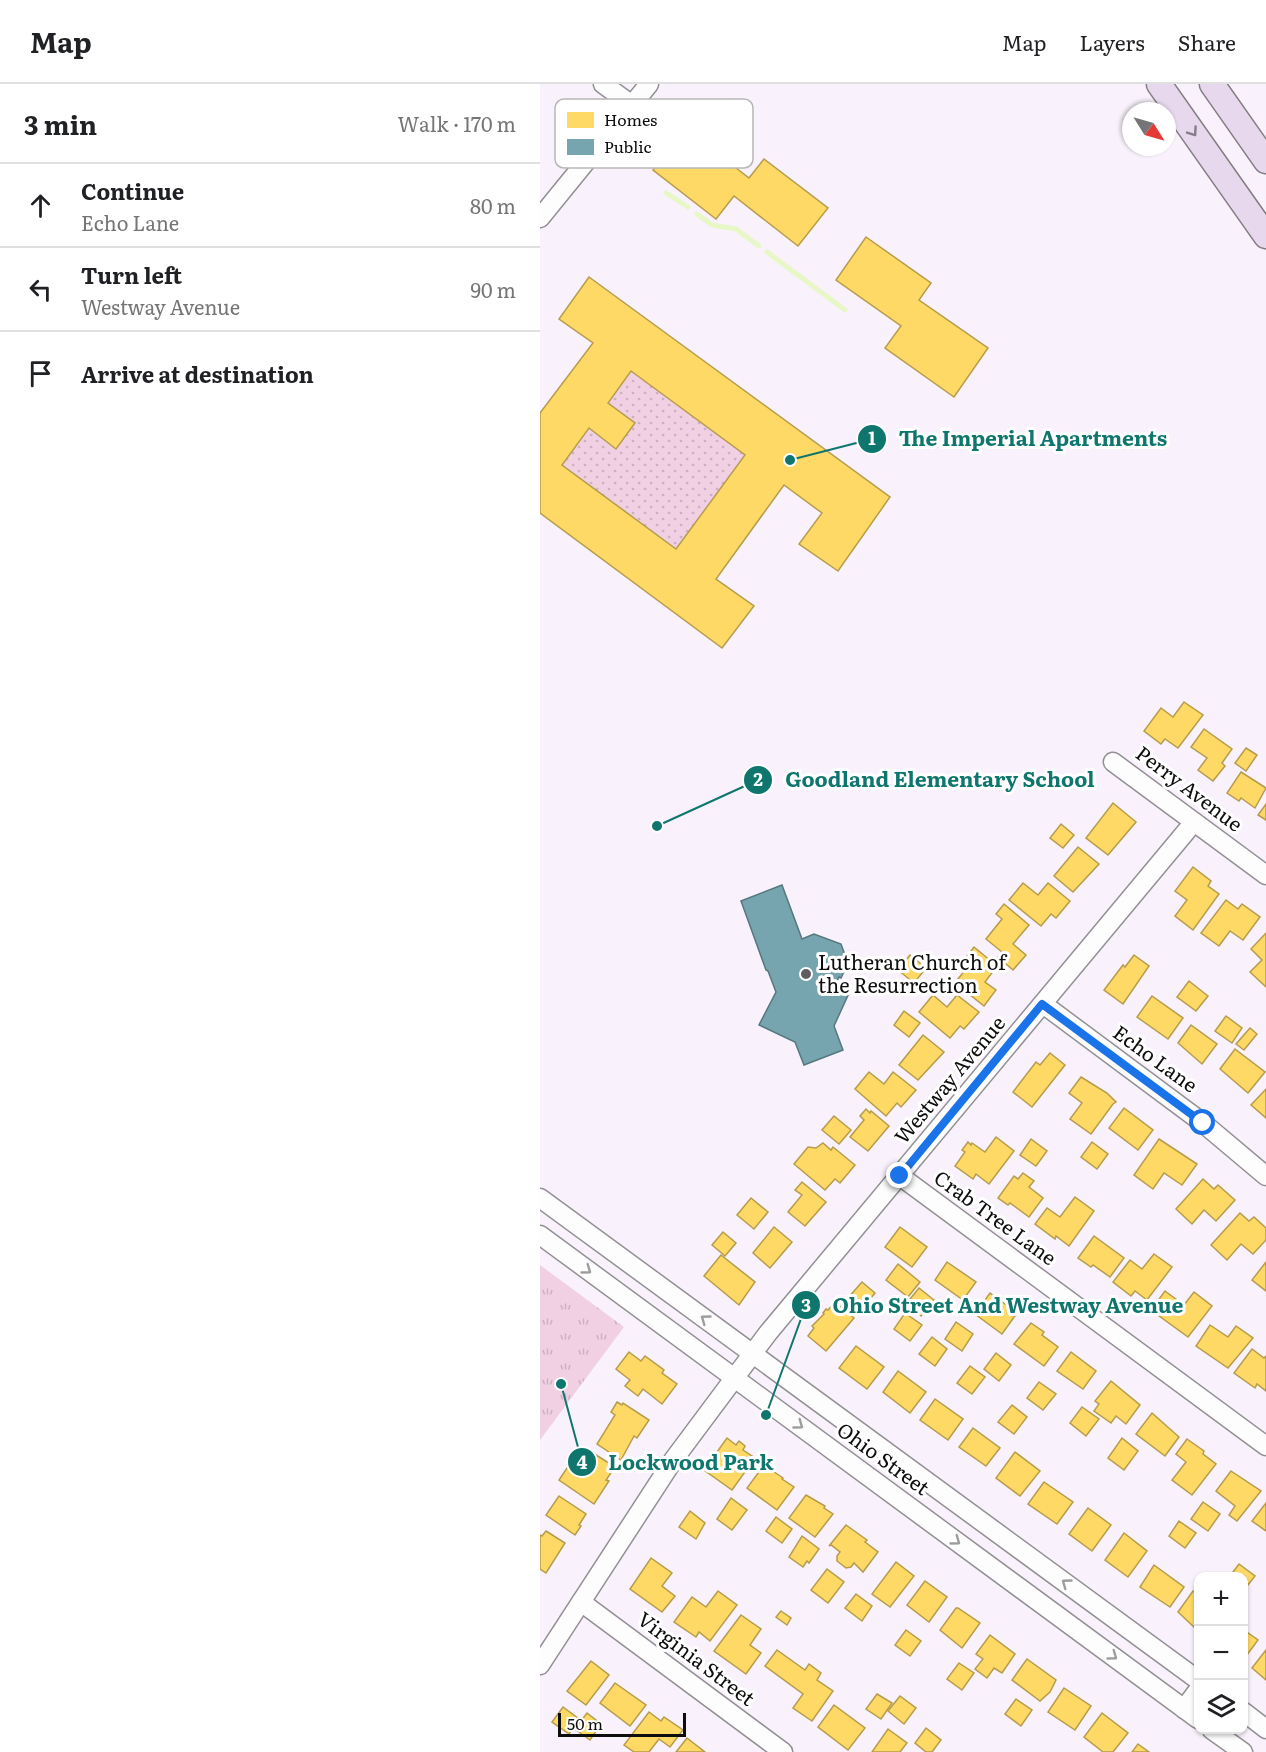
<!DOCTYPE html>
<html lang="en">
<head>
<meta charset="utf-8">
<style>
  :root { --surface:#fff; --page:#f2f2f2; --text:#202124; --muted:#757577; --line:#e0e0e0 }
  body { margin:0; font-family:Literata,serif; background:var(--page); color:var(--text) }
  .controls { position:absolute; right:18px; bottom:18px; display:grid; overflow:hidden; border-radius:12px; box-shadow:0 2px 4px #0004 }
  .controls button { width:54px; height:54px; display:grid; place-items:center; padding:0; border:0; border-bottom:2px solid var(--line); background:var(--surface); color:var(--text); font:30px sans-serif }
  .compass { position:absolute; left:582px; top:18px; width:54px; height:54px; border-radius:50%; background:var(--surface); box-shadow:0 2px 4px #0004; rotate:127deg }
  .scale { position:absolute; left:18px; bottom:15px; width:128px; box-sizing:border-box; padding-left:6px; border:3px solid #0d0d0d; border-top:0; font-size:16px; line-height:21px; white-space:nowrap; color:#0d0d0d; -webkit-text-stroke:4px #fff; paint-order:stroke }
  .stop { position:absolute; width:18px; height:18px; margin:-14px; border:4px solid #1a73e8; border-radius:50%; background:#fff }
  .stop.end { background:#1a73e8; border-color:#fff; box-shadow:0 2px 6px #0008 }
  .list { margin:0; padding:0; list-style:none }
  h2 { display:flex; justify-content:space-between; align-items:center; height:78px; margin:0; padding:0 24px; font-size:26px }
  h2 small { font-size:20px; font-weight:400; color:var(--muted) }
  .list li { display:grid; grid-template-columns:39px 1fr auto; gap:18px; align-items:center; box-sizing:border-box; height:84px; padding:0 24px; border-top:2px solid var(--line) }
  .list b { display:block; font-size:22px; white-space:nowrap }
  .list p { margin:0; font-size:20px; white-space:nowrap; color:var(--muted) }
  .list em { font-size:20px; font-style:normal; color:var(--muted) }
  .icon { flex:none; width:33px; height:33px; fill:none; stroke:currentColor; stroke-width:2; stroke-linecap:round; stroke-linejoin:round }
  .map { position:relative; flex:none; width:726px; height:1668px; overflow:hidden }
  header { display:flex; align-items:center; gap:36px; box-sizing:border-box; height:84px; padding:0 30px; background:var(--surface); border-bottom:2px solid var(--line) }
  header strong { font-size:28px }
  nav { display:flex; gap:33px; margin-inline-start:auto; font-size:21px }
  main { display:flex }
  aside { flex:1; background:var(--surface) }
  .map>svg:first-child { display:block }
  .grass { fill:url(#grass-tufts) }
  .garden { fill:url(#garden-dots) }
  .homes { fill:#ffd966; stroke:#b69c4b; stroke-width:1.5; fill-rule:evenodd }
  .public { fill:#76a5af; stroke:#56777e; stroke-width:1.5 }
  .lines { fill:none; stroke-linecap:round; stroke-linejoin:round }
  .stream { stroke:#e7f7c6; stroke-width:5 }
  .minor-casing { stroke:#939094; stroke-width:21 }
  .major-casing { stroke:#817d81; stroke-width:27 }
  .minor { stroke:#fefdfe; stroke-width:18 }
  .major { stroke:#e7d8ed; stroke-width:24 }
  .oneway { stroke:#857d88 }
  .oneway2 { stroke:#9e9d9e }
  .route { stroke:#1a73e8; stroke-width:8 }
  .poi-dot { fill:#605d60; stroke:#fff; stroke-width:2 }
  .labels { text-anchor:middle; stroke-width:6; stroke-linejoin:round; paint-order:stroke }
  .street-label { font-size:20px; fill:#0d0d0d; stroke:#fff }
  .poi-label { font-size:20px; fill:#0d0d0d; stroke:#fff; text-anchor:start }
  .key { fill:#fff; stroke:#b6b6b6; stroke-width:1.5 }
  .key-label { font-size:16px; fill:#0d0d0d }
  .leader { fill:none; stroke:#0f766e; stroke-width:2 }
  .callout-dot { fill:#0f766e; stroke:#fff; stroke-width:2 }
  .mark-label { font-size:18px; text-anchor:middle; font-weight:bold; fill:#fff }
  .callout-label { font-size:21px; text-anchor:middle; font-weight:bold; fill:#0f766e; stroke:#fff; stroke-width:6; stroke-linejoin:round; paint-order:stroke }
</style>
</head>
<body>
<header>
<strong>Map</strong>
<nav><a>Map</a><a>Layers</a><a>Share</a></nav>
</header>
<main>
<aside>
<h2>3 min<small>Walk · 170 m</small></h2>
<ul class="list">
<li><svg class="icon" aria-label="ahead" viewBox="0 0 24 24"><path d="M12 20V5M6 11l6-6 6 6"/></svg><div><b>Continue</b><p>Echo Lane</p></div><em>80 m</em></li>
<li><svg class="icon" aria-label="left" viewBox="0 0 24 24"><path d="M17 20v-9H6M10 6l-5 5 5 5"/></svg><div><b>Turn left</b><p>Westway Avenue</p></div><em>90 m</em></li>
<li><svg class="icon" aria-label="arrive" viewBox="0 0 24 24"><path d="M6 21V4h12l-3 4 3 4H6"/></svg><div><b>Arrive at destination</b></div></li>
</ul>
</aside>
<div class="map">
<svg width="726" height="1668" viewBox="0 0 726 1668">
  <defs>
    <pattern id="grass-tufts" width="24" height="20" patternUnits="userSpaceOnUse" patternTransform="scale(1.5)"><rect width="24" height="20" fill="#f1d0e4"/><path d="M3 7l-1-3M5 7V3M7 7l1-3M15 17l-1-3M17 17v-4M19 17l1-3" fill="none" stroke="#cdb1c2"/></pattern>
    <pattern id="garden-dots" width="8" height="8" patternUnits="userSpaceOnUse" patternTransform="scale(1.5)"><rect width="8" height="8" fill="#f1d0e4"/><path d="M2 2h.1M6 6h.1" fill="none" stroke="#cdb1c2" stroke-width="1.8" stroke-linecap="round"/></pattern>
  </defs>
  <rect width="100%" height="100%" fill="#f9f1fb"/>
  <path class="grass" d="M0,1181L84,1243L0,1356Z"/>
  <path class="garden" d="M91,287L205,371L136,465L22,381L49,344L76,364L68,319Z"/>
  <g class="homes">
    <path d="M145,44L209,94L224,75L288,124L258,162L194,112L176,135L113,86Z"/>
    <path d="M326,153L391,199L379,216L448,264L414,313L345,264L361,242L296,196Z"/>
    <path d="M49,193L350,413L298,487L259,460L282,429L244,401L176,495L214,522L182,564L0,429V329L53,259L19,235ZM91,287L205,371L136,465L22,381L49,344L76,365L95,339L68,319Z"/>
    <path d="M644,618L663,631L638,664L625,655L621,660L604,647L621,624L633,633Z"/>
    <path d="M664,645L692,665L682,679L685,682L673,697L658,686L667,674L651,663Z"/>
    <path d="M706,664L717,671L706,687L695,679Z"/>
    <path d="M701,688L726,704L715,724L701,714L699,717L687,709Z"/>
    <path d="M573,719L596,738L568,771L546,754Z"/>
    <path d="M726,720V736L718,731Z"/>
    <path d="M521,740L534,751L523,764L510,754Z"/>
    <path d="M538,763L559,780L533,808L514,792Z"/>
    <path d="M653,783L671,797L668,802L679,810L653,846L635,832L647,816L635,807Z"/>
    <path d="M483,799L498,811L508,799L530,817L516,834L511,830L501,842L469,816Z"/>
    <path d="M686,816L698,825L702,820L720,833L703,856L690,847L679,862L661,849Z"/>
    <path d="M464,820L489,841L473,860L486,871L473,886L458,873L462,868L446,855L462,835L456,830Z"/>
    <path d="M726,849V903L710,888L722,876L711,865Z"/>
    <path d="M434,863L457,882L445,898L456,906L444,922L429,910L432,906L418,895L430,880L424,876Z"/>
    <path d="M370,871L386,884L374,899L358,886Z"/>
    <path d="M594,871L609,882L583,920L564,906L583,881L585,883Z"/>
    <path d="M649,897L668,912L656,927L637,913Z"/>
    <path d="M393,911L407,923L417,911L439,928L424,945L420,942L410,954L379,928Z"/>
    <path d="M612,912L643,934L628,955L597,933Z"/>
    <path d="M364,927L380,939L369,953L354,941Z"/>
    <path d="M686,932L702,944L692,959L675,947Z"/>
    <path d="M651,941L677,960L662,980L638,959Z"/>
    <path d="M710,944L717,950L704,966L696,960Z"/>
    <path d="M383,951L404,968L378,996L359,981Z"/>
    <path d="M695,965L725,988L708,1009L680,985Z"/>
    <path d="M510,969L525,981L492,1023L473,1008L496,978L500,981Z"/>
    <path d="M329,988L344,1000L353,988L376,1006L361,1023L357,1019L346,1032L315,1005Z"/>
    <path d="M541,993L567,1009L576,1018L573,1020L551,1050L530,1035L542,1019L529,1009Z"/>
    <path d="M726,1005V1034L711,1021Z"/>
    <path d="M584,1024L613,1046L598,1066L569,1044Z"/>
    <path d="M326,1025L330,1029L331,1027L349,1042L328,1067L310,1053L324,1036L320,1032Z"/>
    <path d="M294,1032L311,1046L299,1060L282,1046Z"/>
    <path d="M456,1053L474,1067L449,1100L436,1090L433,1095L415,1082L425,1068L422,1066L428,1058L431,1061L432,1059L445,1068Z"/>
    <path d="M491,1055L507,1067L496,1082L480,1071Z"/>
    <path d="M619,1055L657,1080L642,1101L624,1089L613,1105L594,1091Z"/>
    <path d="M552,1058L568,1070L557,1085L541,1073Z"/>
    <path d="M283,1059L291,1066L293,1063L315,1081L300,1099L295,1095L285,1106L254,1080L268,1063L276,1064Z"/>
    <path d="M483,1089L494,1097L489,1103L503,1114L489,1133L470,1119L468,1121L458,1114L474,1092L478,1095Z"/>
    <path d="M663,1095L674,1105L678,1101L695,1116L676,1137L664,1126L652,1140L636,1125Z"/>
    <path d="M262,1098L286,1118L265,1142L248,1128L262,1111L255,1106Z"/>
    <path d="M535,1113L554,1127L529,1162L516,1152L515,1155L495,1140L507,1124L520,1133Z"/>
    <path d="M211,1114L228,1128L214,1145L197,1131Z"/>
    <path d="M700,1129L709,1137L714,1133L726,1144V1156L713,1170L701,1160L687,1176L671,1161Z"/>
    <path d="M234,1143L252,1158L230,1184L213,1169Z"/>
    <path d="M360,1143L387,1163L372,1183L345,1163Z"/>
    <path d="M183,1148L196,1159L185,1172L172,1161Z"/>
    <path d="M554,1152L584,1174L570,1193L553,1181L551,1183L538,1174Z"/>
    <path d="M614,1170L632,1183L607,1216L595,1207L591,1212L573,1198L590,1176L602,1185Z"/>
    <path d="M181,1171L215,1198L199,1221L164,1192Z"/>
    <path d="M407,1178L436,1198L423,1216L395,1196Z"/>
    <path d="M726,1178V1207L712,1196Z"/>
    <path d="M358,1180L380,1198L368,1213L346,1196Z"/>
    <path d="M322,1198L335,1209L322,1225L308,1214Z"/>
    <path d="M379,1204L394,1216L381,1232L366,1220Z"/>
    <path d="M625,1207L644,1221L654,1208L672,1222L648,1253L611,1226Z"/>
    <path d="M450,1209L477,1229L462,1250L435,1230Z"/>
    <path d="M295,1218L314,1234L286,1267L268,1252L274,1244L272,1242L284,1230L283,1229L286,1225L288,1226Z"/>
    <path d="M365,1229L382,1241L370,1257L354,1245Z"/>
    <path d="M416,1238L433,1250L422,1267L405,1255Z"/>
    <path d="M491,1239L504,1248L502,1251L518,1263L504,1282L474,1260Z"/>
    <path d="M670,1241L688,1253L696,1242L713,1254L688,1284L656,1262Z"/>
    <path d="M392,1253L407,1265L395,1282L379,1270Z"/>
    <path d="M316,1262L344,1283L327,1305L299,1284Z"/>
    <path d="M712,1265L724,1274L726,1272V1307L717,1300L715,1304L694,1289Z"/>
    <path d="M89,1268L101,1277L105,1272L124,1286L122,1289L137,1300L122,1320L103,1305L98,1312L85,1302L90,1296L76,1285Z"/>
    <path d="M531,1268L556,1287L543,1305L517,1287Z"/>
    <path d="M456,1269L471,1281L459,1297L444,1285Z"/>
    <path d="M430,1282L445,1293L432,1310L417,1299Z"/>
    <path d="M358,1287L386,1308L370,1329L343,1308Z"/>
    <path d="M571,1297L600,1321L586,1340L576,1332L571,1339L554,1327L559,1320L555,1317Z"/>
    <path d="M499,1298L516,1310L503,1326L487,1314Z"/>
    <path d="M395,1315L423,1335L408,1356L380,1336Z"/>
    <path d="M77,1318L82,1321L83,1319L109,1336L97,1354L94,1352L81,1376L57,1360L75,1331L71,1328Z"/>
    <path d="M472,1321L487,1333L474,1350L458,1338Z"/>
    <path d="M542,1323L559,1335L546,1352L530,1339Z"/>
    <path d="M612,1329L639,1353L625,1372L596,1350Z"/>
    <path d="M433,1344L460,1364L446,1382L419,1363Z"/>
    <path d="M187,1354L196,1361L199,1357L205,1362L203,1366L215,1374L192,1406L164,1386Z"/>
    <path d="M582,1354L598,1367L584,1386L568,1374Z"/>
    <path d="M647,1355L664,1367L663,1370L676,1380L652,1411L632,1396L646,1378L636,1370Z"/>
    <path d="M475,1368L500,1387L480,1412L456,1394Z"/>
    <path d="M53,1369L75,1383L66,1396L69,1397L54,1420L19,1396L29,1381L40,1388Z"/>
    <path d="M224,1381L243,1394L242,1395L254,1403L237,1426L207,1404Z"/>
    <path d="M691,1387L721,1407L697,1437L689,1431L695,1422L676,1407Z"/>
    <path d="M504,1398L533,1418L517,1440L488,1420Z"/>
    <path d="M266,1411L285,1422L284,1424L293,1430L275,1453L249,1434Z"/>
    <path d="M19,1412L46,1430L39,1441L41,1442L35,1451L6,1431Z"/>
    <path d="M191,1414L207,1426L192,1446L177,1435Z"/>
    <path d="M663,1418L680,1430L668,1447L651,1435Z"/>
    <path d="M726,1419V1447L712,1437Z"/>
    <path d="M548,1424L571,1441L552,1467L529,1450Z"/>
    <path d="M150,1427L165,1439L156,1455L139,1443Z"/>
    <path d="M236,1433L252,1445L242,1459L226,1447Z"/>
    <path d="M639,1437L656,1449L645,1464L629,1452Z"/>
    <path d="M306,1441L327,1456L325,1458L338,1468L323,1488L314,1479L311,1483L306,1484L297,1477V1472L300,1468L291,1461L289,1462Z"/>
    <path d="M6,1447L25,1459L6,1489L0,1485V1451L2,1452Z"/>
    <path d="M584,1449L607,1467L588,1493L565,1476Z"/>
    <path d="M262,1452L279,1465L269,1479L267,1477L263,1483L249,1473Z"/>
    <path d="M111,1474L132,1489L122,1502L135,1512L122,1528L90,1505Z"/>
    <path d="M356,1478L374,1492L350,1523L332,1510Z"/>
    <path d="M699,1480L715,1492L704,1506V1492H690Z"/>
    <path d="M614,1481L644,1503L630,1523L600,1503Z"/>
    <path d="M287,1485L304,1498L288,1519L271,1506Z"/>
    <path d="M385,1497L407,1513L389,1538L367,1521Z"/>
    <path d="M178,1507L197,1521L170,1557L159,1548L156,1553L134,1538L152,1513L166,1523Z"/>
    <path d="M653,1507L658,1511V1544L656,1542L655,1544L638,1528Z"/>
    <path d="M316,1510L332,1522L322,1537L305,1524Z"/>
    <path d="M416,1524H418L440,1539L422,1564L400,1546Z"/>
    <path d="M241,1527L251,1534L247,1541L236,1533Z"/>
    <path d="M201,1531L221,1545L210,1561L221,1569L206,1590L174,1567Z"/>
    <path d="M366,1546L381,1557L370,1572L355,1561Z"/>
    <path d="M704,1546L718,1556L704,1575Z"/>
    <path d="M450,1551L475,1570L462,1589L454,1584L447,1594L435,1585L443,1575L436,1570Z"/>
    <path d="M237,1566L265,1586L269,1580L281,1589L277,1596L293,1607L272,1637L253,1624L263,1610L225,1582Z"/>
    <path d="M726,1566V1596L712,1584Z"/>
    <path d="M487,1575L516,1596L510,1608L500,1617L472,1596Z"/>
    <path d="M51,1577L69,1591L46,1621L27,1607Z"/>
    <path d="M419,1579L434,1589L422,1606L407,1595Z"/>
    <path d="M75,1599L106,1621L90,1642L60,1619Z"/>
    <path d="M524,1604L551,1622L535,1646L508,1628Z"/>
    <path d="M337,1610L352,1619L341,1635L326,1625Z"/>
    <path d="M360,1612L376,1624L364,1640L348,1627Z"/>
    <path d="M476,1615L492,1626L481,1642L465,1630Z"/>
    <path d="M294,1621L325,1644L308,1666L278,1643Z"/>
    <path d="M23,1623L39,1635L29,1650L12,1638Z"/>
    <path d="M109,1628L121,1637L124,1633L143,1646L130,1663L119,1655L109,1668H94L84,1661Z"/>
    <path d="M47,1629L61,1640L50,1656L35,1645Z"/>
    <path d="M562,1629L588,1649L573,1668H563L544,1653Z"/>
    <path d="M386,1644L401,1656L392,1668H386L375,1659Z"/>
    <path d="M348,1645L367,1659L360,1668H332Z"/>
    <path d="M147,1654L165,1668H136Z"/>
    <path d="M598,1660L609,1668H592Z"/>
  </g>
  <path class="public" d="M242,801L262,855L274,850L301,860L308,879L301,894L299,893L295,901L310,907L294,942L303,966L264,981L255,958L219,941L236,908L228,887L226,886L201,817Z"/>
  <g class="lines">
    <g class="stream">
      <path d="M126,109L148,123"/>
      <path d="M157,130L172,141L196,145L219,162"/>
      <path d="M227,168L305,226"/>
    </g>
    <defs>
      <g id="minor">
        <path d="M63,0L92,21"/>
        <path d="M0,134L109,0"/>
        <path d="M573,678L726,791"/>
        <path d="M503,920L663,1039L726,1092"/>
        <path d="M360,1092L726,1362"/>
        <path d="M0,1114L658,1596"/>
        <path d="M0,1151L658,1635"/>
        <path d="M41,1518L243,1668"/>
        <path d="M0,1581L134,1375L228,1249L654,738"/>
        <path d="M644,1625L658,1606"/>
        <path d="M704,1628L726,1645"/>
        <path d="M672,1646L703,1668"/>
      </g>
      <g id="major">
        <path d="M619,0L726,152"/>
        <path d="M672,0L726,77"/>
      </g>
    </defs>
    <use href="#minor" class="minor-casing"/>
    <use href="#major" class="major-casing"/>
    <use href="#minor" class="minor"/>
    <use href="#major" class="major"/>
  </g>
  <defs><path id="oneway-chevron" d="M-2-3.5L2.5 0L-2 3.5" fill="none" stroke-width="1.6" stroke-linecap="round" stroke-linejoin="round" transform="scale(1.5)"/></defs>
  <use class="oneway" href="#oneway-chevron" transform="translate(653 48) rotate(55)"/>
  <g class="oneway2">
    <use href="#oneway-chevron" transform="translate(47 1186) rotate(36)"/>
    <use href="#oneway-chevron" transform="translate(165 1235) rotate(-144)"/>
    <use href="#oneway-chevron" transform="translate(259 1341) rotate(36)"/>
    <use href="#oneway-chevron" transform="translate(416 1457) rotate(36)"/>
    <use href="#oneway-chevron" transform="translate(526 1499) rotate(-144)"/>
    <use href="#oneway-chevron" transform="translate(573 1572) rotate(36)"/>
  </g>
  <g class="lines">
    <path class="route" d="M360,1092L502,920L663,1039"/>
  </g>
  <circle class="poi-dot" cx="266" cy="890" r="6"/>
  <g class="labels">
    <g class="street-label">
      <text transform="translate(649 705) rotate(37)" y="7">Perry Avenue</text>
      <text transform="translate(615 975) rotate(36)" y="7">Echo Lane</text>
      <text transform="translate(410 996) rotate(-50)" y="7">Westway Avenue</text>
      <text transform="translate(455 1134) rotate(36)" y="7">Crab Tree Lane</text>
      <text transform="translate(343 1375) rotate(36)" y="7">Ohio Street</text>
      <text transform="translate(156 1575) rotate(37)" y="7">Virginia Street</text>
    </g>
    <g class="poi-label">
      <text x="278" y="886">Lutheran Church of<tspan x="278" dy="23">the Resurrection</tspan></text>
    </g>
  </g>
  <rect x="15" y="15" width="198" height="69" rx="9" class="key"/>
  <rect x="27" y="28" width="27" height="16" fill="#ffd966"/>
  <rect x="27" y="55" width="27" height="16" fill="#76a5af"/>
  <g class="key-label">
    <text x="64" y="42">Homes</text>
    <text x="64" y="69">Public</text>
  </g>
  <path class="leader" d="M250 376L332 355M117 742L218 696M226 1331L266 1221M21 1300L42 1378"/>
  <g class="callout-dot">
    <circle cx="250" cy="376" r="6"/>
    <circle cx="117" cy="742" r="6"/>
    <circle cx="226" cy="1331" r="6"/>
    <circle cx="21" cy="1300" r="6"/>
    <circle cx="332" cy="355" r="15"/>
    <circle cx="218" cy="696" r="15"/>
    <circle cx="266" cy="1221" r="15"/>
    <circle cx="42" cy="1378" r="15"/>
  </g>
  <g class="mark-label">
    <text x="332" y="361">1</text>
    <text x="218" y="702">2</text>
    <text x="266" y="1228">3</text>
    <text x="42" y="1385">4</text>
  </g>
  <g class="callout-label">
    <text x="493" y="362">The Imperial Apartments</text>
    <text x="400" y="703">Goodland Elementary School</text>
    <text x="468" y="1229">Ohio Street And Westway Avenue</text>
    <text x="151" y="1386">Lockwood Park</text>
  </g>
</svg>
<div class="controls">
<button>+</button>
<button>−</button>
<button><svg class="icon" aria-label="layers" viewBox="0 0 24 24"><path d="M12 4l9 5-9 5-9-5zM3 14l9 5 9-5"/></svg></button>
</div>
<svg class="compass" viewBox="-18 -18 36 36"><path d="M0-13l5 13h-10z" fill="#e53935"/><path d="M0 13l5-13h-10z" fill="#757577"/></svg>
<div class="scale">50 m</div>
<div class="stop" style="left:663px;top:1039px"></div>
<div class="stop end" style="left:360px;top:1092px"></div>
</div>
</main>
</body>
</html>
